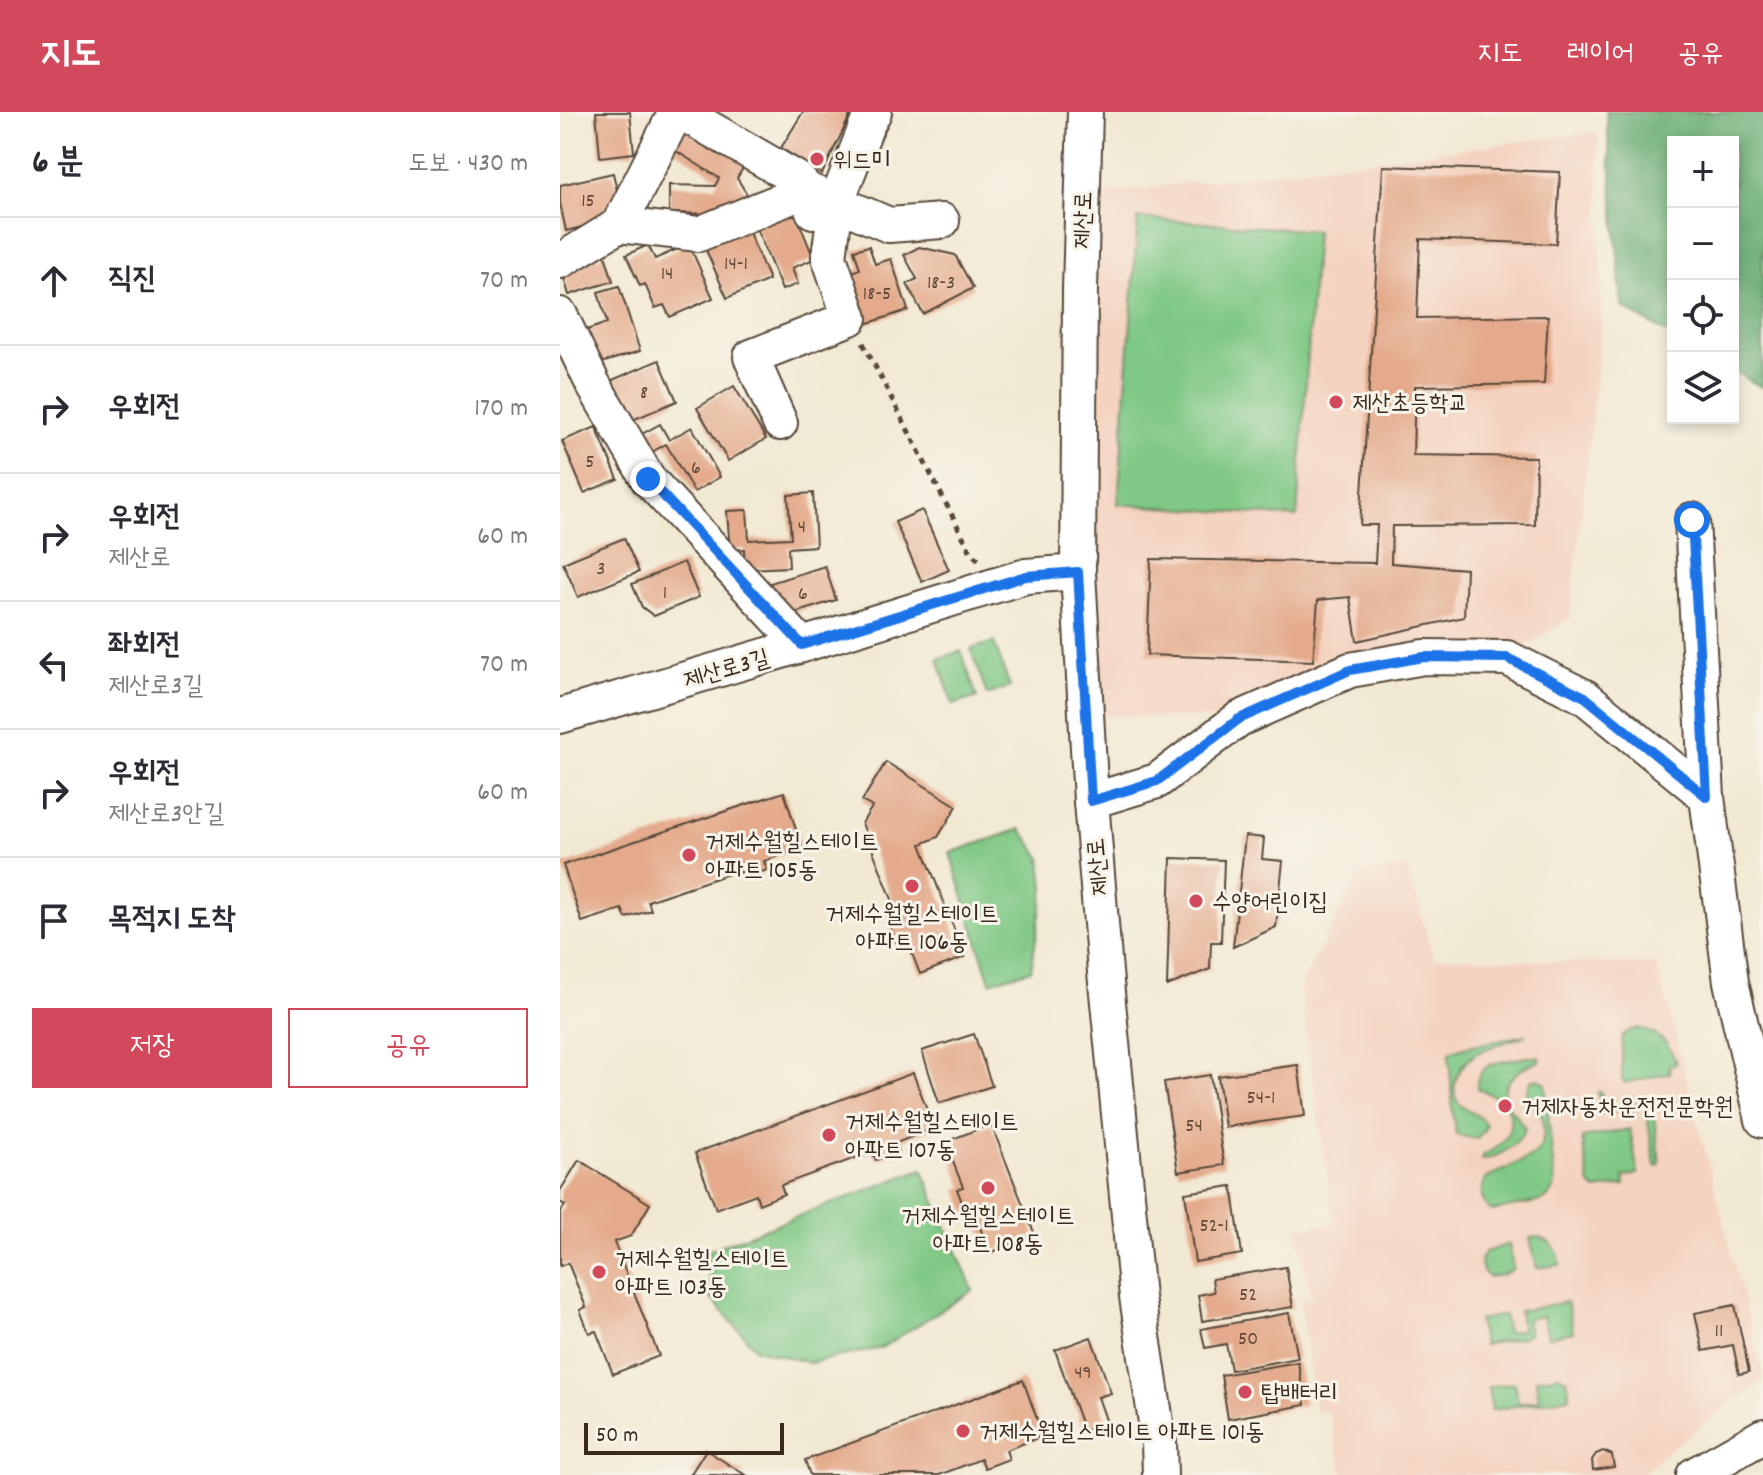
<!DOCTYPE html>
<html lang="ko">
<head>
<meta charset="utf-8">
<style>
  :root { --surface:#fff; --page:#f7f7f7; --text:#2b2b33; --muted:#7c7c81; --line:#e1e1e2; --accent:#d1495b }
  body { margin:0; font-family:Dekko,"Poor Story",sans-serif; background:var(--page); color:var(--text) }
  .controls { position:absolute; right:24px; top:24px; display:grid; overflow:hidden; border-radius:0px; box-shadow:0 4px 12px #0003 }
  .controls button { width:72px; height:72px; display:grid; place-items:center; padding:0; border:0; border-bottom:2px solid var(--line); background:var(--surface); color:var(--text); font:40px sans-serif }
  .scale { position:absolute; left:24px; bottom:20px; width:200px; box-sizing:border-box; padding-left:8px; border:4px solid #3b2a1e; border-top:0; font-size:22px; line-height:28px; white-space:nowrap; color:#3b2a1e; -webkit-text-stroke:6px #f7f3e8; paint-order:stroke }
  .stop { position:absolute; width:24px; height:24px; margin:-18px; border:6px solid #1a73e8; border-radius:50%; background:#fff }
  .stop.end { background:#1a73e8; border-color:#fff; box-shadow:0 2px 8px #0008 }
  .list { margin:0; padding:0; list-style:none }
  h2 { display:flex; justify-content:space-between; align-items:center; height:104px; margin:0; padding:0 32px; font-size:34px }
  h2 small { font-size:26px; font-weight:400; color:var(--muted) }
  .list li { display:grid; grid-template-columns:52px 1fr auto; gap:24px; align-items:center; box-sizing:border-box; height:128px; padding:0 32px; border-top:2px solid var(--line) }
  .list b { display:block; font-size:30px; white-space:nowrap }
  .list p { margin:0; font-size:26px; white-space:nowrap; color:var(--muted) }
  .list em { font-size:26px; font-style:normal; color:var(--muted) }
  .actions { display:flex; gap:16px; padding:24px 32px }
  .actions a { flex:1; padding:18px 0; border:2px solid var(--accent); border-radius:0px; text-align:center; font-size:28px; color:var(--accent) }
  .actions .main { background:var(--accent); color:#fff }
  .icon { flex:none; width:44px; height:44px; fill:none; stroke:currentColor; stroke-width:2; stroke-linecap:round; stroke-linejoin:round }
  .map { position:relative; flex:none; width:1203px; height:1363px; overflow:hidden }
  header { display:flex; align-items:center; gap:48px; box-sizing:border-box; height:112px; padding:0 40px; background:var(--accent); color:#fff }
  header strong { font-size:38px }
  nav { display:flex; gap:44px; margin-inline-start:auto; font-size:28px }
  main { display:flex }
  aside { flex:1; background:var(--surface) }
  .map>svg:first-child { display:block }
  .built { fill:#f4d3c0 }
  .green { fill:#7fc885; stroke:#5d7952; stroke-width:2 }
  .forest { fill:#67ac72; stroke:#516b48; stroke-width:2 }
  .building { fill:#e4aa8b }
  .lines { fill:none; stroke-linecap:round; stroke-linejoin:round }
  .minor-casing { stroke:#564739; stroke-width:38 }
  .path { stroke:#564739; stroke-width:5; stroke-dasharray:6 6; stroke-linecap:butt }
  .minor { stroke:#fff; stroke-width:34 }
  .route { stroke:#1a73e8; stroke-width:10 }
  .poi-dot { fill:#d1495b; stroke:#f7f3e8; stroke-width:3 }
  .labels { text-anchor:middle; stroke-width:6; stroke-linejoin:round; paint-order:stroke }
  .number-label { font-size:20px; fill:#654a39 }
  .poi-label { font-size:24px; fill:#3b2a1e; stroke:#f7f3e8; text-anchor:start }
  .street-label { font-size:24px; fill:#3b2a1e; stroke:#f7f3e8 }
</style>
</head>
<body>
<header>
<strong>지도</strong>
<nav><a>지도</a><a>레이어</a><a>공유</a></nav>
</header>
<main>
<aside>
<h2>6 분<small>도보 · 430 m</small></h2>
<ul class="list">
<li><svg class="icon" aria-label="ahead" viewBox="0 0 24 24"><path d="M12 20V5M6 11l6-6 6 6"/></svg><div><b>직진</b></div><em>70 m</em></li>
<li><svg class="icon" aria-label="right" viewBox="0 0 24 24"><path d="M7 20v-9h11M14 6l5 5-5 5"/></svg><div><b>우회전</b></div><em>170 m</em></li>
<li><svg class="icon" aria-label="right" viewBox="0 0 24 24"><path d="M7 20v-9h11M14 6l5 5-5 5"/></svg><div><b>우회전</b><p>제산로</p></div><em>60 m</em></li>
<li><svg class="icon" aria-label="left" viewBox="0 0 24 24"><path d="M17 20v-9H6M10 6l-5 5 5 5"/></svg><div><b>좌회전</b><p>제산로3길</p></div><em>70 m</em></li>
<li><svg class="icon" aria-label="right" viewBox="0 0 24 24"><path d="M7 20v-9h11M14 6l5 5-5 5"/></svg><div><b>우회전</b><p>제산로3안길</p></div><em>60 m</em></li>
<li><svg class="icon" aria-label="arrive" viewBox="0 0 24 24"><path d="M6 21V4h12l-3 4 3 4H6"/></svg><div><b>목적지 도착</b></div></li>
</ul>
<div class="actions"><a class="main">저장</a><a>공유</a></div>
</aside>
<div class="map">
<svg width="1203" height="1363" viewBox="0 0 1203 1363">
  <rect width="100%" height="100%" fill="#f7f3e8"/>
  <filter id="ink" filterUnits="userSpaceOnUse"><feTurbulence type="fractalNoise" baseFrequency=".0125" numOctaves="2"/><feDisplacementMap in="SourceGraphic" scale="16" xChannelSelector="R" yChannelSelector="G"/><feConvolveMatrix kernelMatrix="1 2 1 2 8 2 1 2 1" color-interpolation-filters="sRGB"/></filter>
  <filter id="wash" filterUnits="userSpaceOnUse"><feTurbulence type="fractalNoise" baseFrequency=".006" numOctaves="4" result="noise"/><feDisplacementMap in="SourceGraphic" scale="32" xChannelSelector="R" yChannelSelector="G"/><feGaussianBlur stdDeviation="1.8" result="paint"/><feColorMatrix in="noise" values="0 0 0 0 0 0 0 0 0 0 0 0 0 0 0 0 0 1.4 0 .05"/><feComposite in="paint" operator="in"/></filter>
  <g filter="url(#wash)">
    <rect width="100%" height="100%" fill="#f2e9d3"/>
    <g class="built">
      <path d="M1038,20L1042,213L1010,506L947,546L864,545L679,607L526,604L522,84Z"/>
      <path d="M848,755L873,845L1097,853L1203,1262V1268L1112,1336L1080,1363H783L768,1298L756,1301L740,1188L752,1187L736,1116L774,1112L740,876L800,761Z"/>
    </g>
    <g class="green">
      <path d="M578,106L756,119L737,405L558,392Z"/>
      <path d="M434,530L450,575L427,583L411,537Z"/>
      <path d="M401,539L417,585L393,593L378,547Z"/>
      <path d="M461,717L481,745L484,777L471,858L430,870L390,741Z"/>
      <path d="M1078,916C1101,923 1108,929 1116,951L1109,953L1110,961L1065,971L1062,967V925L1067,920Z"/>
      <path d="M966,923C939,934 903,936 895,971C894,977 894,984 897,989C904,1001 918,999 926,1013L923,1020L917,1027L896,1023L893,1004L889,940L904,935Z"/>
      <path d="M968,945H979L980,949C964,954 937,969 946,990C951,999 960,1007 965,1017C959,1033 938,1045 922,1048L924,1042C947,1034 961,1007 940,988C933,982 925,980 917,976C915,948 948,949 968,945Z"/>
      <path d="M977,967L985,970L995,1073C992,1081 989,1085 981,1089L932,1099C921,1092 919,1079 925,1067L974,1043L981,1034L984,1022L982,1004L966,985L967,977L971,969Z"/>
      <path d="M1038,980H1041L1044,996L1092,989L1100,1053L1095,1054L1086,995L1041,1001Z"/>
      <path d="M1070,1017L1078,1062L1064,1065L1065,1073L1037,1078L1030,1073L1022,1026Z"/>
      <path d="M362,1057L413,1178L321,1236L250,1251L196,1237L151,1186L147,1139Z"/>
      <path d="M976,1125C992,1128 999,1137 1000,1153L977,1156L970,1126Z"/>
      <path d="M949,1132L953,1157L943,1163L929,1165L923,1159L920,1148L925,1140Z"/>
      <path d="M1007,1190L1013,1220L988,1225L983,1204L966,1207L969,1221L964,1225L923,1233L919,1208L944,1203L947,1221L962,1218L959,1199Z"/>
      <path d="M999,1263L1007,1268L1010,1285L932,1298L928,1275L954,1271L958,1291L979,1288L976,1267Z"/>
    </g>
    <path class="forest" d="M1046,0H1203V276L1173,259V30H1113V225L1062,195Z"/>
    <g id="blocks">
      <g class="building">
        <path d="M36,0H70L74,41L40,45Z"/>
        <path d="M243,0H284L290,4L262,62L221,36Z"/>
        <path d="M124,7L189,46L177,66L188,84L156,102L109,101V73L155,74L159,66L108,34Z"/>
        <path d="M823,54L1000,60L996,132L860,127L857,206L988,204L984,272L855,274L853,343L976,345L975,413L832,414L831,451L906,457L904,505L797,529L790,485L758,488L753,549L587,543L591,447L815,451L817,413H800Z"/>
        <path d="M53,61L58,83L38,111L6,119L0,91V73Z"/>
        <path d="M233,95L254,147L232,156L238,172L222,178L194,111Z"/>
        <path d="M186,113L209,168L167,186L143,131Z"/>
        <path d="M129,132L153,186L110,205L104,193L95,196L85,172L80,174L66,143L88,133L95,147Z"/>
        <path d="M309,134L315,152L331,147L348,198L303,213L286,162L300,157L294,138Z"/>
        <path d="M359,135L395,143L413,176L363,202L347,172L357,167L344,143Z"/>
        <path d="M45,143L53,169L9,183L1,156Z"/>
        <path d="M59,174L80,239L31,254L21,220L47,211L38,180Z"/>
        <path d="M99,248L117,289L68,310L50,269Z"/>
        <path d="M174,274L206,327L168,349L137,296Z"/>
        <path d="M100,312L109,328L132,315L160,365L134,380L106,332L85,344L75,326Z"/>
        <path d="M36,315L58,367L24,381L2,329Z"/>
        <path d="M253,381L256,434L228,436L229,455L185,457L184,437L170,438L167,399L187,398L189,428L231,426L228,383Z"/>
        <path d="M362,398L389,458L362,470L335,410Z"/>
        <path d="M64,426L79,460L18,485L3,451Z"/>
        <path d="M124,450L139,485L94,504L82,495L72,472Z"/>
        <path d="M265,454L276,488L231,502L207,472Z"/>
        <path d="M326,650L397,694L378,725L361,732L405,845L360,862L346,826L336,830L327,805L337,800L302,711L312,695L302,689Z"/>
        <path d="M224,680L242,736L204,749L207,758L183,767L180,758L88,789L91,798L66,806L62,797L22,810L3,753Z"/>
        <path d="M685,724L704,726L702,747L723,749L716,815L673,835Z"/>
        <path d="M611,746L664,748L661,830H651L650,857L607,874Z"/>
        <path d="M414,922L432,974L379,991L362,939Z"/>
        <path d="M738,953L745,1004L665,1015L658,964Z"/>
        <path d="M353,961L374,1016L336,1031L339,1040L316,1048L312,1040L221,1073L224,1082L199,1092L196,1082L156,1097L135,1041Z"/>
        <path d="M650,963L664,1053L618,1060L604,970Z"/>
        <path d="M431,1012L475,1123L430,1141L413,1098L406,1101L397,1077L403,1075L385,1030Z"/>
        <path d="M19,1048L90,1092L71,1124L54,1130L99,1244L53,1262L36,1219L29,1221L20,1198L26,1195L8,1151L0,1154V1101L5,1093L0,1090V1079Z"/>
        <path d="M672,1074L682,1142L635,1150L625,1081Z"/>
        <path d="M726,1155L733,1195L642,1209L638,1183L654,1180L652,1167Z"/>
        <path d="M1175,1193L1189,1260L1179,1262L1173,1233L1143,1239L1135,1201Z"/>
        <path d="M729,1201L738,1246L671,1258L666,1232L645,1236L641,1217Z"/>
        <path d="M531,1225L551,1281L538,1285L547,1311L524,1319L495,1238Z"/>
        <path d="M738,1250L745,1293L668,1307L661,1263Z"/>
        <path d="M463,1268L483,1324L446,1338L449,1347L425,1356L421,1347L379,1363H250L245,1348Z"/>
        <path d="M146,1338L179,1359L186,1363H130Z"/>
        <path d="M1043,1339L1052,1343L1054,1355L1033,1358L1032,1348L1036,1342Z"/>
      </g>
    </g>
  </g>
  <g filter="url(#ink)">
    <use href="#blocks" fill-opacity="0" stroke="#564739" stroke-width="2"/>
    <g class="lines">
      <defs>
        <g id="minor">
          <path d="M121,0L237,67L247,78L329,113L382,109"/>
          <path d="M525,0L520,178L518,460L531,689L545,860L577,1185L599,1330L600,1363"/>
          <path d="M59,113L139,122L247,78L253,99"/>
          <path d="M0,149L59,113L116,0"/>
          <path d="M0,203L33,272L88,367L242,533"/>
          <path d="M220,311L191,245L290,206L269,145L276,91L306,15L314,0"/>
          <path d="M1132,408L1147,685"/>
          <path d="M0,604L242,533L466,464L518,460"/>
          <path d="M531,689L597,669L679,607L790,558L864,545L947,546L1025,585L1147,685L1171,870L1203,1008"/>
          <path d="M1134,1363L1203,1324"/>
        </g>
      </defs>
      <use href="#minor" class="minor-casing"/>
      <path class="path" d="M303,231L412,442L419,448"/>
      <use href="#minor" class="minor"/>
    </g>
  </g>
  <g class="lines" filter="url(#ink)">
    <path class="route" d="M88,367L242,533L466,464L518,460L531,689L597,669L679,607L790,558L864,545L947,546L1025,585L1147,685L1132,408"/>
  </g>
  <g class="poi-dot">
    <circle cx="257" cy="47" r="8"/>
    <circle cx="776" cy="290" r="8"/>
    <circle cx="129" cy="743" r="8"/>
    <circle cx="352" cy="774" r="8"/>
    <circle cx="636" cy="789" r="8"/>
    <circle cx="945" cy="994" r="8"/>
    <circle cx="269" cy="1023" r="8"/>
    <circle cx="428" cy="1076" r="8"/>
    <circle cx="39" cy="1160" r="8"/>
    <circle cx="685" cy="1280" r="8"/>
    <circle cx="403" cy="1319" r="8"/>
  </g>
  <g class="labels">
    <g class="number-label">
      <text x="28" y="94">15</text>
      <text x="176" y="157">14-1</text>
      <text x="107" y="167">14</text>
      <text x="381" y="176">18-3</text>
      <text x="317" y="187">18-5</text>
      <text x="84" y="286">8</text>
      <text x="30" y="355">5</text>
      <text x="136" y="361">6</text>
      <text x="242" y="420">4</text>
      <text x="41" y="462">3</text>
      <text x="105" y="486">1</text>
      <text x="243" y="487">6</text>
      <text x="701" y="991">54-1</text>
      <text x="634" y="1019">54</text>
      <text x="654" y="1119">52-1</text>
      <text x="688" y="1188">52</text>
      <text x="1159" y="1224">11</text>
      <text x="688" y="1232">50</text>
      <text x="523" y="1266">49</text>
    </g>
    <g class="poi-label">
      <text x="273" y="55">위드미</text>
      <text x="792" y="298">제산초등학교</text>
      <text x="145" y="737">거제수월힐스테이트<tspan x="145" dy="28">아파트 105동</tspan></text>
      <text x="652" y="797">수양어린이집</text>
      <text x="352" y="809" text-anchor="middle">거제수월힐스테이트<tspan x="352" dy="28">아파트 106동</tspan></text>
      <text x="961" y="1002">거제자동차운전전문학원</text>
      <text x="285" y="1017">거제수월힐스테이트<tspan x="285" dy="28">아파트 107동</tspan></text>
      <text x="428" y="1111" text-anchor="middle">거제수월힐스테이트<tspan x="428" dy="28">아파트 108동</tspan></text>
      <text x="55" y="1154">거제수월힐스테이트<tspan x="55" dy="28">아파트 103동</tspan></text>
      <text x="701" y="1288">탑배터리</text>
      <text x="419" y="1327">거제수월힐스테이트 아파트 101동</text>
    </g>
    <g class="street-label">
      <text transform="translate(522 108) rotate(-88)" y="8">제산로</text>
      <text transform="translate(166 556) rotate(-16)" y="8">제산로3길</text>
      <text transform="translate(537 755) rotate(-95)" y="8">제산로</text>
    </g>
  </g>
</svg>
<div class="controls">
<button>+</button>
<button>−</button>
<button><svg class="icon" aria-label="locate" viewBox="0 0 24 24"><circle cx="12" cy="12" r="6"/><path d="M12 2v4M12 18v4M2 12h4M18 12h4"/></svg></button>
<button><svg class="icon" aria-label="layers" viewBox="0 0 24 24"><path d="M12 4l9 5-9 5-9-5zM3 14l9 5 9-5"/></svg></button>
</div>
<div class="scale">50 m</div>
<div class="stop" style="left:1132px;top:408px"></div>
<div class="stop end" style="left:88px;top:367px"></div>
</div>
</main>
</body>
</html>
